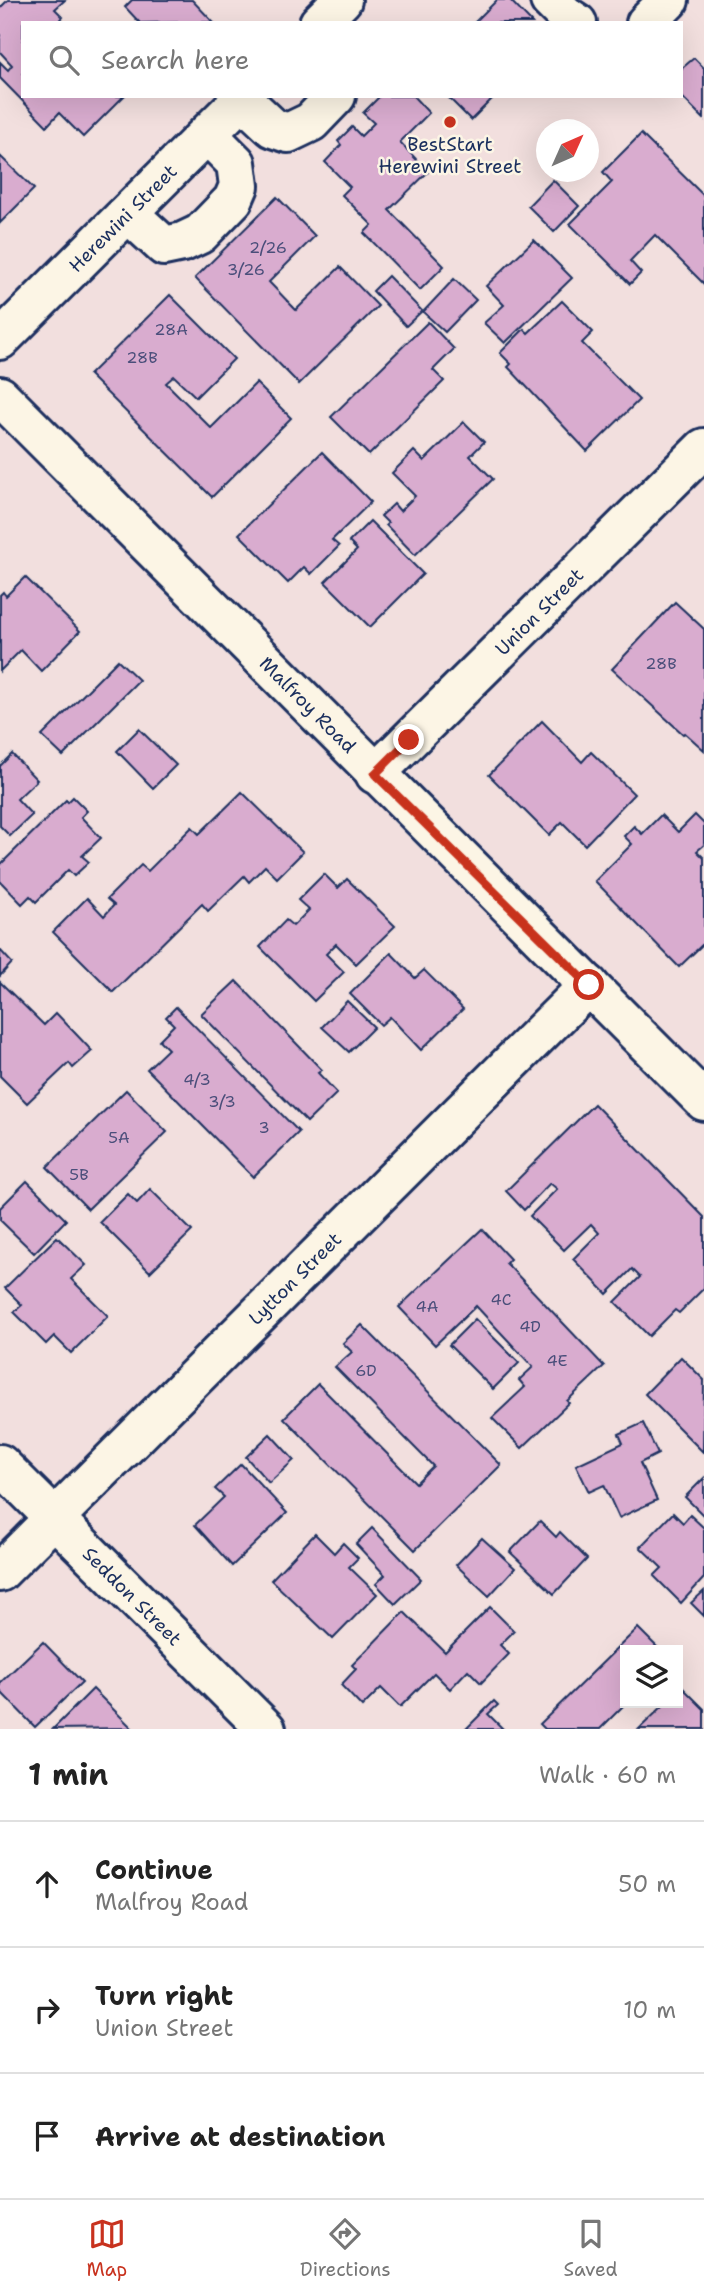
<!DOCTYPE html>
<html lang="en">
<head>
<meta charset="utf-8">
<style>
  :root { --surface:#fff; --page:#f6f6f6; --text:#222; --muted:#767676; --line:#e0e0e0; --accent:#c8321e }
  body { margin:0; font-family:"Shantell Sans",sans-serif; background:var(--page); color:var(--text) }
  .controls { position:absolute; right:21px; bottom:21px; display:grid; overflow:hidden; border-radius:0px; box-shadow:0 7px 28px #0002 }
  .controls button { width:63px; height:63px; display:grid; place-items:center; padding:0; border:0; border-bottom:2px solid var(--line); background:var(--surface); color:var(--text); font:35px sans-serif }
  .compass { position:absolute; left:536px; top:119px; width:63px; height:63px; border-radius:50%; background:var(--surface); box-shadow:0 7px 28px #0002; rotate:45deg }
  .stop { position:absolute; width:21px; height:21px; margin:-16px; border:5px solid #c8321e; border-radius:50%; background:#fff }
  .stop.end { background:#c8321e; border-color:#fff; box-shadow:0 2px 7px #0008 }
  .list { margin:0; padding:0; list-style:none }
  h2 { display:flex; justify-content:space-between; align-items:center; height:91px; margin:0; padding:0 28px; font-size:30px }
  h2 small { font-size:23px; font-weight:400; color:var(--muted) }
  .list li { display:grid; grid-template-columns:46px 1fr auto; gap:21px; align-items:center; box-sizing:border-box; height:126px; padding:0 28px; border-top:2px solid var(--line) }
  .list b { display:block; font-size:26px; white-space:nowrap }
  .list p { margin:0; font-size:23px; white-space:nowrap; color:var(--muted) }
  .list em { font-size:23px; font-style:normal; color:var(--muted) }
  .icon { flex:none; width:38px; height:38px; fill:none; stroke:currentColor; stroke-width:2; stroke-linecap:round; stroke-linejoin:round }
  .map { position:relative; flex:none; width:704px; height:1729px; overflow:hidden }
  .search { position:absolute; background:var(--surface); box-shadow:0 7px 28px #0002; left:21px; right:21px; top:21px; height:77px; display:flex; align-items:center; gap:18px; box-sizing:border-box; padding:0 24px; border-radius:0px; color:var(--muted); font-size:26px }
  .sheet { height:469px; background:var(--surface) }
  nav { display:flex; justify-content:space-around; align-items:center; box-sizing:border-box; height:98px; border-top:2px solid var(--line); background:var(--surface); font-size:19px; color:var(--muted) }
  nav a { display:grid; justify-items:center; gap:4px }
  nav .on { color:var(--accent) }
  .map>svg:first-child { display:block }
  .building { fill:#d9accf; stroke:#1b2f5e; stroke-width:2 }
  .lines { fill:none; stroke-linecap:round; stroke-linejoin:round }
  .minor-casing { stroke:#1b2f5e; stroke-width:44 }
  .major-casing { stroke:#1b2f5e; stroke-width:44 }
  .minor { stroke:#fcf5e5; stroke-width:38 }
  .major { stroke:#fcf5e5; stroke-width:38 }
  .route { stroke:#c8321e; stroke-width:9 }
  .poi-dot { fill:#c8321e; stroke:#fcf5e5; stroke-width:2.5 }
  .labels { text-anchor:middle; stroke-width:5; stroke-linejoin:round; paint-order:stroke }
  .number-label { font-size:16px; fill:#4a4e7a }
  .poi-label { font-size:19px; fill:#1b2f5e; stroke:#fcf5e5 }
  .street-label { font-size:19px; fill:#1b2f5e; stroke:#fcf5e5 }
</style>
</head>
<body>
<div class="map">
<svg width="704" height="1729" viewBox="0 0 704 1729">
  <rect width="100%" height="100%" fill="#f2dfde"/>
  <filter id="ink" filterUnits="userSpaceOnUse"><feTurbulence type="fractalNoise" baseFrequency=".0143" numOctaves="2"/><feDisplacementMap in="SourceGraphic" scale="14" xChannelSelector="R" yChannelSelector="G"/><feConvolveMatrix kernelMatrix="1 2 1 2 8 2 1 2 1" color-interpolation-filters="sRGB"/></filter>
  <g filter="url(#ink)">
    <g class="building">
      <path d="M8,0H65L55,9L63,17L58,23H23V96H124L83,137L59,113L47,126L0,78V62L8,70L12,65L0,52V8Z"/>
      <path d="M132,0H192L213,22L140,23L125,7Z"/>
      <path d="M497,0H510L532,23H474Z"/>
      <path d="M694,58L704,68V119L681,96V69Z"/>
      <path d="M380,96H413L429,113L400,142L428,172L389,210L444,266L420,290L364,233L372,225L342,195L350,187L325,162L341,145L338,141L352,127L361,136L374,123L363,113Z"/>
      <path d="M447,96H493L494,97L471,120Z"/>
      <path d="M641,134L704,196V284L655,235L630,261L641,273L630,284L570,224L612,182L603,172Z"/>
      <path d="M0,156L34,189L0,223Z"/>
      <path d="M553,180L579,206L554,232L528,206Z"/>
      <path d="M277,197L315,236L269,282L296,310L340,267L378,306L299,384L195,278Z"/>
      <path d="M534,240L572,278L505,343L484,323L504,305L486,286Z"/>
      <path d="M388,276L422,311L406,326L373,291Z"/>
      <path d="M454,279L476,300L445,332L423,312Z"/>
      <path d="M170,295L234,359L196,397L174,376L166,383L211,428L256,383L291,418L212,497L89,375Z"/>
      <path d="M562,301L593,332L582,343L639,400L587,451L508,367L511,364L500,353L524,329L528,333Z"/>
      <path d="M428,322L454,349L433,370L444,381L369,455L331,417Z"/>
      <path d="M464,422L484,442L470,456L493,479L415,555L386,525L388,523L381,516L394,504L400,511L415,496L392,473L414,451L424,461Z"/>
      <path d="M322,452L371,502L332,540L339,546L311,574L304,567L288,583L239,534Z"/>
      <path d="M370,521L423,574L370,627L325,582L357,550L349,542Z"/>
      <path d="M25,577L80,631L41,671L21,650L0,671V595L3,592L6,596Z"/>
      <path d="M675,602L704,629V750L685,733L683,734L612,669Z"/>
      <path d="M118,660L139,680L63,756L42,736Z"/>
      <path d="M542,721L582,762L591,752L634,794L585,845L562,822L549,835L489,775Z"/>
      <path d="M139,729L176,765L153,788L117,751Z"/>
      <path d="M12,754L37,780L17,799L32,815L10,836L0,826V766Z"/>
      <path d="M242,792L303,852L277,878L265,866L249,882L244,876L208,911L202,904L113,992L53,932L87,898L104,916L114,905L107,899L141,865L148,871L192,827L199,834Z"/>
      <path d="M73,797L87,811L81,817L101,838L82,856L89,862L74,876L68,870L36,902L30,896L22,904L0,881V865L66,800L68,802Z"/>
      <path d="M661,815L678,832L695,815L704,824V845L697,851L704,858V943L679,967L595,881L632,844L624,836L634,826L642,834Z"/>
      <path d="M324,874L338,888L347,879L395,926L356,964L336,944L326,954L344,972L314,1001L260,947L286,920L293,926L309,910L298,900Z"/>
      <path d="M0,950L12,963L0,976Z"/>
      <path d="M391,953L415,978L424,970L463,1009L421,1050L390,1017L381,1025L350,994Z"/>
      <path d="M236,981L322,1070L318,1073L337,1093L307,1122L201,1014Z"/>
      <path d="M0,982L44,1025L56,1013L92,1051L73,1068L69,1063L27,1103L0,1076Z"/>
      <path d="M347,1001L374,1027L349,1052L322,1027Z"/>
      <path d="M176,1007L299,1132L253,1177L147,1069L168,1049L159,1040L174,1025L166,1017Z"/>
      <path d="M126,1090L167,1132L88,1209L47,1167Z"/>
      <path d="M594,1104L704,1217V1288L679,1313L675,1310L649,1336L615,1302L640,1277L632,1269L607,1294L573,1259L599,1233L591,1224L564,1250L530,1216L557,1189L550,1183L524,1210L506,1191Z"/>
      <path d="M27,1181L66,1220L34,1253L0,1220V1208Z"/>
      <path d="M150,1189L192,1231L150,1272L100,1222L128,1194L137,1203Z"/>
      <path d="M482,1229L510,1259L506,1263L604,1366L567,1401L569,1403L522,1448L492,1418L525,1387L519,1380L533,1367L476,1306L435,1345L399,1307Z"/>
      <path d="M57,1237L86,1265L71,1279L108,1316L71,1353L54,1336L46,1344L14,1312L22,1305L5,1288Z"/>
      <path d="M475,1319L519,1363L493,1389L449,1345Z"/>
      <path d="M362,1325L501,1465L415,1550L284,1418L318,1384L416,1483L433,1466L335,1367L352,1352L343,1343Z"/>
      <path d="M681,1357L704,1380L703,1452L645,1394Z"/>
      <path d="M643,1423L658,1454L640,1463L657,1500L619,1518L604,1485L589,1492L576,1465L623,1443L619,1434Z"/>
      <path d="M270,1434L294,1460L269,1483L246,1457Z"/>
      <path d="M241,1464L287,1513L232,1566L195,1525L224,1497L215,1489Z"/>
      <path d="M704,1478V1516L685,1497Z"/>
      <path d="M673,1513L683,1523L690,1515L704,1528V1578L681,1603L654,1576L662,1568L640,1547Z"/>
      <path d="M540,1521L556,1537L560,1532L587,1559L554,1594L510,1552Z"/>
      <path d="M372,1528L421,1579L395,1604L376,1584L385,1575L356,1544Z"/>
      <path d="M315,1534L334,1553L343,1543L358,1558L349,1567L377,1594L333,1639L271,1580Z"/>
      <path d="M482,1538L515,1568L489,1596L456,1565Z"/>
      <path d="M704,1591V1616L691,1603Z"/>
      <path d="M490,1607L514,1631L500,1645L509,1654L481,1683L468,1670L450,1689L434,1673L400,1707L381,1688L362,1707L341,1685L356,1669L352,1665L404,1612L445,1652Z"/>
      <path d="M638,1628L660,1650H625L626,1703L600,1729H545L540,1724Z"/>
      <path d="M43,1642L82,1682L35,1727L0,1691V1683Z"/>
      <path d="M682,1687L704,1709V1729H639L666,1703H678V1691Z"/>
      <path d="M93,1689L132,1728L53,1729Z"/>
      <path d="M494,1701L498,1705L488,1714L503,1729H466Z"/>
    </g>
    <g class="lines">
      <defs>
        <g id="minor">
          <path d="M550,0L565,15L577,23"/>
          <path d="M319,23L342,0"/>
          <path d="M646,23L669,0"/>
          <path d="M242,99L273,128L288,133L311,122L336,96"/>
          <path d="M128,213L164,246L183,242L200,234L233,200L239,186L236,163L207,134"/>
          <path id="s1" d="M0,340L245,96"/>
          <path id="s2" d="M375,774L704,448"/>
          <path id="s3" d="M0,1464L266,1729"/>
          <path id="s4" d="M0,1572L589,985"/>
        </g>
        <g id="major">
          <path id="s5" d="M0,396L704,1101"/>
        </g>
      </defs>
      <use href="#minor" class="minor-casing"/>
      <use href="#major" class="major-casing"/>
      <use href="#minor" class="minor"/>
      <use href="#major" class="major"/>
    </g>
  </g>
  <g class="lines" filter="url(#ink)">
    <path class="route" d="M409,740L375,774L589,985"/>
  </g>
  <circle class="poi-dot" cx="450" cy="122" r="7"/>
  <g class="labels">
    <g class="number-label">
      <text x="268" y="253">2/26</text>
      <text x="246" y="275">3/26</text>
      <text x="171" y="335">28A</text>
      <text x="142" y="363">28B</text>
      <text x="661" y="669">28B</text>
      <text x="197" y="1085">4/3</text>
      <text x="222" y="1107">3/3</text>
      <text x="264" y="1133">3</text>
      <text x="119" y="1143">5A</text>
      <text x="79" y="1180">5B</text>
      <text x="501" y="1305">4C</text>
      <text x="427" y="1312">4A</text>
      <text x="530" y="1332">4D</text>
      <text x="557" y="1366">4E</text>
      <text x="366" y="1376">6D</text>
    </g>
    <g class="poi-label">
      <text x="450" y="151">BestStart<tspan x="450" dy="22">Herewini Street</tspan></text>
    </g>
    <g class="street-label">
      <text dy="7" stroke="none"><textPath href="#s1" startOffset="173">Herewini Street</textPath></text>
      <text dy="7" stroke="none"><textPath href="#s2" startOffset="231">Union Street</textPath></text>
      <text dy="7" stroke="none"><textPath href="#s5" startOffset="436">Malfroy Road</textPath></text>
      <text dy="7" stroke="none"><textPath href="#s4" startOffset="416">Lytton Street</textPath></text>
      <text dy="7" stroke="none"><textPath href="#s3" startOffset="187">Seddon Street</textPath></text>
    </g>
  </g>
</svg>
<div class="controls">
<button><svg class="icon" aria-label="layers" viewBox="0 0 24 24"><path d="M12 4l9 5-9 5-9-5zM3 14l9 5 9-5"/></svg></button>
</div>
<svg class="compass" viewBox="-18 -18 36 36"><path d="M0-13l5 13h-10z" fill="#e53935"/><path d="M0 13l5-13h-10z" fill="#767676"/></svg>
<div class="stop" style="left:589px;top:985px"></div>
<div class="stop end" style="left:409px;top:740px"></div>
<div class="search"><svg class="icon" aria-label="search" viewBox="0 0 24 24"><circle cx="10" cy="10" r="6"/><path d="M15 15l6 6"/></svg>Search here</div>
</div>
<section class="sheet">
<h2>1 min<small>Walk · 60 m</small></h2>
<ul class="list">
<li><svg class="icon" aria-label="ahead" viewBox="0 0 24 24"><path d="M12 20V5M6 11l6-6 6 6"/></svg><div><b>Continue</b><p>Malfroy Road</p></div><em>50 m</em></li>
<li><svg class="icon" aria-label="right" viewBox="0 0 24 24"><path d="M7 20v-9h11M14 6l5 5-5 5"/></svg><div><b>Turn right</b><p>Union Street</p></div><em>10 m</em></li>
<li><svg class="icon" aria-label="arrive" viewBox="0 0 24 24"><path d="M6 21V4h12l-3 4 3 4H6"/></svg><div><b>Arrive at destination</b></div></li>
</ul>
</section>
<nav>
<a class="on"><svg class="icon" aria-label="map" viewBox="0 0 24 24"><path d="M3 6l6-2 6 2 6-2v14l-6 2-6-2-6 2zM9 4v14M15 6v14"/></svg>Map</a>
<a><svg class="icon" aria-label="directions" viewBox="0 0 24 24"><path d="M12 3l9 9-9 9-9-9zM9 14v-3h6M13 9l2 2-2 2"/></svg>Directions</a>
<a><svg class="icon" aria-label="saved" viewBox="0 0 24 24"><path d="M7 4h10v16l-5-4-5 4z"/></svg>Saved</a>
</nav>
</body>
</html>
